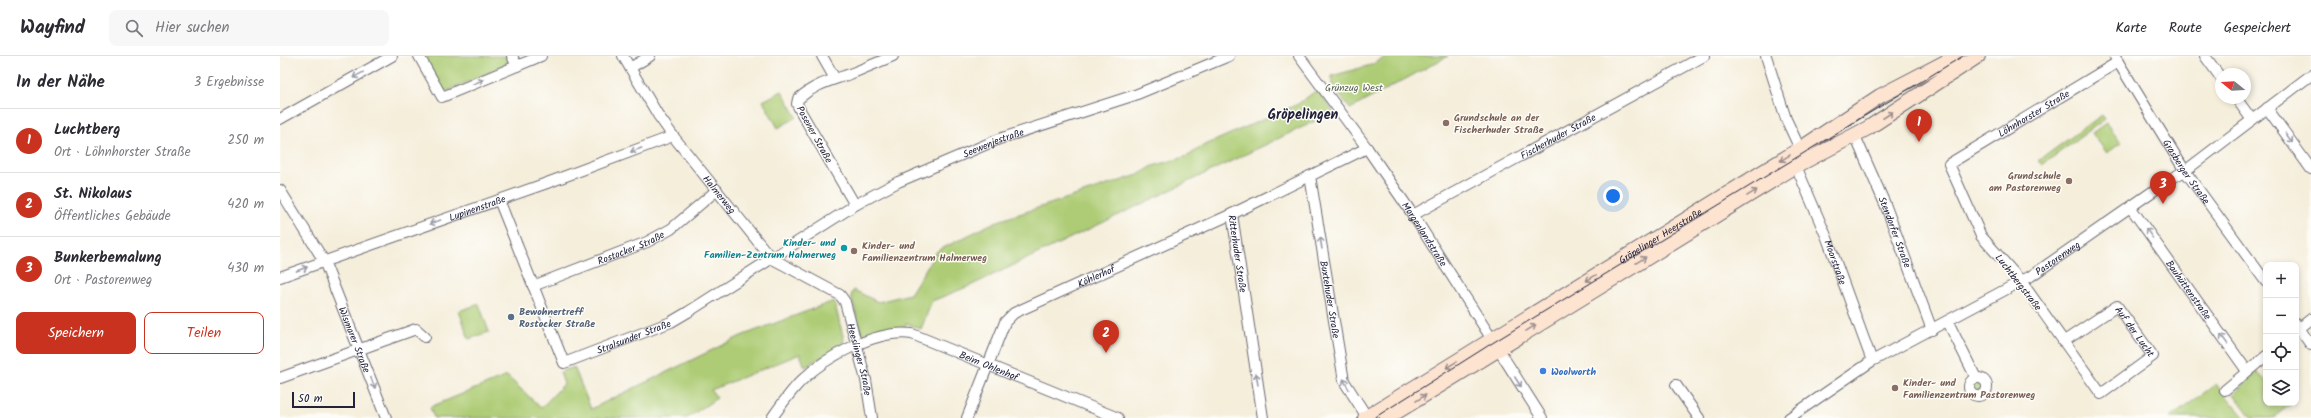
<!DOCTYPE html>
<html lang="de">
<head>
<meta charset="utf-8">
<style>
  :root { --surface:#fff; --page:#f7f7f7; --text:#2b2b33; --muted:#7c7c81; --line:#e1e1e2; --accent:#c8321e }
  body { margin:0; font-family:Kalam,sans-serif; background:var(--page); color:var(--text) }
  .controls { position:absolute; right:12px; bottom:12px; display:grid; overflow:hidden; border-radius:8px; box-shadow:0 2px 6px #0003 }
  .controls button { width:36px; height:36px; display:grid; place-items:center; padding:0; border:0; border-bottom:1px solid var(--line); background:var(--surface); color:var(--text); font:20px sans-serif }
  .compass { position:absolute; left:1935px; top:12px; width:36px; height:36px; border-radius:50%; background:var(--surface); box-shadow:0 2px 6px #0003; rotate:288deg }
  .scale { position:absolute; left:12px; bottom:10px; width:63px; box-sizing:border-box; padding-left:4px; border:2px solid #22223b; border-top:0; font-size:11px; line-height:14px; white-space:nowrap; color:#22223b; -webkit-text-stroke:3px #fdfcf7; paint-order:stroke }
  .you { position:absolute; left:1333px; top:140px; width:14px; height:14px; margin:-10px; border:3px solid #fff; border-radius:50%; background:#1a73e8; box-shadow:0 0 0 6px #1a73e833 }
  .badge { display:grid; place-items:center; width:26px; height:26px; border-radius:50%; background:var(--accent); color:#fff; font-size:13px; font-weight:700 }
  .pin { position:absolute; translate:-50% -33px; filter:drop-shadow(0 1px 2px #0008) }
  .pin::after { content:''; position:absolute; top:21px; width:14px; height:12px; background:inherit; clip-path:polygon(0 0,100% 0,50% 100%) }
  .list { margin:0; padding:0; list-style:none }
  h2 { display:flex; justify-content:space-between; align-items:center; height:52px; margin:0; padding:0 16px; font-size:17px }
  h2 small { font-size:13px; font-weight:400; color:var(--muted) }
  .list li { display:grid; grid-template-columns:26px 1fr auto; gap:12px; align-items:center; box-sizing:border-box; height:64px; padding:0 16px; border-top:1px solid var(--line) }
  .list b { display:block; font-size:15px; white-space:nowrap }
  .list p { margin:0; font-size:13px; white-space:nowrap; color:var(--muted) }
  .list em { font-size:13px; font-style:normal; color:var(--muted) }
  .actions { display:flex; gap:8px; padding:12px 16px }
  .actions a { flex:1; padding:9px 0; border:1px solid var(--accent); border-radius:8px; text-align:center; font-size:14px; color:var(--accent) }
  .actions .main { background:var(--accent); color:#fff }
  .icon { flex:none; width:22px; height:22px; fill:none; stroke:currentColor; stroke-width:2; stroke-linecap:round; stroke-linejoin:round }
  .map { position:relative; flex:none; width:2031px; height:362px; overflow:hidden }
  header { display:flex; align-items:center; gap:24px; box-sizing:border-box; height:56px; padding:0 20px; background:var(--surface); border-bottom:1px solid var(--line) }
  header strong { font-size:19px }
  nav { display:flex; gap:22px; margin-inline-start:auto; font-size:14px }
  .search { width:280px; height:36px; background:var(--page); display:flex; align-items:center; gap:10px; box-sizing:border-box; padding:0 14px; border-radius:8px; color:var(--muted); font-size:15px }
  main { display:flex }
  aside { flex:1; background:var(--surface) }
  .map>svg:first-child { display:block }
  .green { fill:#adcc74; stroke:#687758 }
  .lines { fill:none; stroke-linecap:round; stroke-linejoin:round }
  .minor-casing { stroke:#6c6973; stroke-width:12 }
  .secondary-casing { stroke:#6c6973; stroke-width:16 }
  .minor { stroke:#fff; stroke-width:10 }
  .secondary { stroke:#fde4d1; stroke-width:14 }
  .tram { stroke:#22223b; stroke-width:1 }
  .oneway { stroke:#9c9ca7 }
  .oneway2 { stroke:#9a8d8e }
  .education-dot { fill:#8d6e63; stroke:#fdfcf7; stroke-width:1.5 }
  .culture-dot { fill:#0f9aa8; stroke:#fdfcf7; stroke-width:1.5 }
  .service-dot { fill:#5c6f8a; stroke:#fdfcf7; stroke-width:1.5 }
  .shop-dot { fill:#3f7fe0; stroke:#fdfcf7; stroke-width:1.5 }
  .labels { text-anchor:middle; stroke-width:3; stroke-linejoin:round; paint-order:stroke }
  .park-label { font-size:10px; fill:#535e4f; stroke:#fdfcf7 }
  .street-label { font-size:10px; fill:#22223b; stroke:#fdfcf7 }
  .education-label { font-size:10px; font-weight:bold; fill:#785e54; stroke:#fdfcf7; text-anchor:start }
  .culture-label { font-size:10px; font-weight:bold; fill:#0d838f; stroke:#fdfcf7; text-anchor:end }
  .service-label { font-size:10px; font-weight:bold; fill:#4e5e75; stroke:#fdfcf7; text-anchor:start }
  .shop-label { font-size:10px; font-weight:bold; fill:#366cbe; stroke:#fdfcf7; text-anchor:start }
  .district-label { font-size:14px; font-weight:bold; fill:#22223b; stroke:#fdfcf7 }
</style>
</head>
<body>
<header>
<strong>Wayfind</strong>
<div class="search"><svg class="icon" aria-label="search" viewBox="0 0 24 24"><circle cx="10" cy="10" r="6"/><path d="M15 15l6 6"/></svg>Hier suchen</div>
<nav><a>Karte</a><a>Route</a><a>Gespeichert</a></nav>
</header>
<main>
<aside>
<h2>In der Nähe<small>3 Ergebnisse</small></h2>
<ul class="list">
<li><span class="badge">1</span><div><b>Luchtberg</b><p>Ort · Löhnhorster Straße</p></div><em>250 m</em></li>
<li><span class="badge">2</span><div><b>St. Nikolaus</b><p>Öffentliches Gebäude</p></div><em>420 m</em></li>
<li><span class="badge">3</span><div><b>Bunkerbemalung</b><p>Ort · Pastorenweg</p></div><em>430 m</em></li>
</ul>
<div class="actions"><a class="main">Speichern</a><a>Teilen</a></div>
</aside>
<div class="map">
<svg width="2031" height="362" viewBox="0 0 2031 362">
  <rect width="100%" height="100%" fill="#fdfcf7"/>
  <filter id="ink" filterUnits="userSpaceOnUse"><feTurbulence type="fractalNoise" baseFrequency=".025" numOctaves="2"/><feDisplacementMap in="SourceGraphic" scale="8" xChannelSelector="R" yChannelSelector="G"/><feConvolveMatrix kernelMatrix="1 2 1 2 8 2 1 2 1" color-interpolation-filters="sRGB"/></filter>
  <filter id="wash" filterUnits="userSpaceOnUse"><feTurbulence type="fractalNoise" baseFrequency=".012" numOctaves="4" result="noise"/><feDisplacementMap in="SourceGraphic" scale="16" xChannelSelector="R" yChannelSelector="G"/><feGaussianBlur stdDeviation="0.9" result="paint"/><feColorMatrix in="noise" values="0 0 0 0 0 0 0 0 0 0 0 0 0 0 0 0 0 1.4 0 .05"/><feComposite in="paint" operator="in"/></filter>
  <g filter="url(#wash)">
    <rect width="100%" height="100%" fill="#f5eedb"/>
    <g class="green">
      <path d="M143,0H228L231,7L170,34L164,35Z"/>
      <path d="M1108,0H1168L1070,53L1052,29V20L1091,9Z"/>
      <path d="M1037,34L1054,56L692,229L652,245L641,273L626,267L624,273L582,280L571,240L574,234L598,246L630,238L657,195L715,166L858,119L873,110L908,100L923,90L1018,48Z"/>
      <path d="M502,35L517,61L498,72L483,45Z"/>
      <path d="M1822,59L1825,63L1762,109L1758,105Z"/>
      <path d="M1826,67L1841,87L1827,97L1812,77Z"/>
      <path d="M554,245L564,284L562,289L525,311L520,298L431,334L437,342L407,362H154L150,351L227,320L261,352L284,328L280,316L294,311L311,353L461,280Z"/>
      <path d="M199,248L209,276L189,283L179,255Z"/>
      <path d="M1977,316L1986,325V347H2013L1992,362H1972L1954,338Z"/>
      <circle cx="1698" cy="331" r="6"/>
      <path d="M1936,328L1965,362H1890Z"/>
    </g>
  </g>
  <g filter="url(#ink)">
    <g class="lines">
      <defs>
        <g id="minor">
          <path d="M139,0L162,41L261,0"/>
          <path d="M232,0L237,10"/>
          <path id="s1" d="M343,0L378,59L393,80L491,202L560,239L565,246L586,324L592,362"/>
          <path d="M542,0L554,21"/>
          <path id="s2" d="M1019,0L1087,92L1133,159L1262,362"/>
          <path d="M1486,0L1506,63L1520,93"/>
          <path d="M1925,0L1941,22"/>
          <path id="s3" d="M1835,1L1905,115L1986,226"/>
          <path d="M350,12L370,0"/>
          <path d="M1956,42L1972,64"/>
          <path d="M1987,52L2031,113"/>
          <path d="M0,63L112,0"/>
          <path id="s4" d="M1575,80L1605,148L1652,274"/>
          <path id="s5" d="M1516,110L1547,182L1592,305"/>
          <path id="s6" d="M1030,120L1064,325L1087,361"/>
          <path id="s7" d="M0,134L44,205L106,362"/>
          <path id="s8" d="M219,144L284,307L391,266L408,256L575,149L618,126L719,83L855,39L949,0"/>
          <path d="M575,149L521,56L517,48L518,43C535,28 550,25 570,18C585,12 599,6 613,0"/>
          <path id="s9" d="M1851,152L1967,315"/>
          <path id="s10" d="M952,158L983,362"/>
          <path id="s11" d="M1133,159L1424,0"/>
          <path id="s12" d="M0,221L267,127L393,80"/>
          <path id="s13" d="M253,230L367,186L391,173L437,134"/>
          <path d="M1668,266L1696,322"/>
          <path d="M2016,268L2031,289"/>
          <path d="M2016,275L2031,263"/>
          <path id="s14" d="M1783,286L1837,250L1873,300L1821,338L1741,225L1701,180L1669,108L1838,6"/>
          <circle cx="1698" cy="331" r="9"/>
          <path d="M0,322L136,273L145,281"/>
          <path d="M1396,329L1419,362"/>
          <path d="M1945,334L1986,300"/>
          <path id="s15" d="M492,362C501,349 510,336 521,325C545,301 597,273 632,278L838,362"/>
          <path id="s16" d="M687,362L725,266L734,257L952,158L1087,92"/>
          <path id="s17" d="M1509,362L1592,305L1751,220L1892,122L1905,115L2031,19"/>
        </g>
        <g id="secondary">
          <path id="s18" d="M1085,362L1520,93L1600,40L1677,0"/>
          <path d="M1107,362L1516,110L1588,72L1698,0"/>
        </g>
      </defs>
      <use href="#minor" class="minor-casing"/>
      <use href="#secondary" class="secondary-casing"/>
      <use href="#minor" class="minor"/>
      <use href="#secondary" class="secondary"/>
      <path class="tram" d="M1094,362L1214,286L1683,0"/>
    </g>
    <defs><path id="oneway-shaft" d="M-6 0H5M1.5-3L5.5 0L1.5 3" fill="none" stroke-width="1.6" stroke-linecap="round" stroke-linejoin="round"/></defs>
    <g class="oneway">
      <use href="#oneway-shaft" transform="translate(78 19) rotate(151)"/>
      <use href="#oneway-shaft" transform="translate(198 26) rotate(-22)"/>
      <use href="#oneway-shaft" transform="translate(2009 82) rotate(54)"/>
      <use href="#oneway-shaft" transform="translate(356 94) rotate(160)"/>
      <use href="#oneway-shaft" transform="translate(155 166) rotate(161)"/>
      <use href="#oneway-shaft" transform="translate(1869 177) rotate(-125)"/>
      <use href="#oneway-shaft" transform="translate(1041 187) rotate(-99)"/>
      <use href="#oneway-shaft" transform="translate(22 213) rotate(-20)"/>
      <use href="#oneway-shaft" transform="translate(1944 283) rotate(-125)"/>
      <use href="#oneway-shaft" transform="translate(977 323) rotate(-99)"/>
      <use href="#oneway-shaft" transform="translate(1238 326) rotate(57)"/>
      <use href="#oneway-shaft" transform="translate(93 327) rotate(69)"/>
      <use href="#oneway-shaft" transform="translate(1066 328) rotate(-117)"/>
    </g>
    <g class="oneway2">
      <use href="#oneway-shaft" transform="translate(1608 59) rotate(-33)"/>
      <use href="#oneway-shaft" transform="translate(1505 102) rotate(148)"/>
      <use href="#oneway-shaft" transform="translate(1472 137) rotate(-31)"/>
      <use href="#oneway-shaft" transform="translate(1361 204) rotate(-31)"/>
      <use href="#oneway-shaft" transform="translate(1311 222) rotate(148)"/>
      <use href="#oneway-shaft" transform="translate(1251 272) rotate(-32)"/>
      <use href="#oneway-shaft" transform="translate(1171 309) rotate(148)"/>
      <use href="#oneway-shaft" transform="translate(1141 342) rotate(-31)"/>
    </g>
  </g>
  <g class="education-dot">
    <circle cx="1166" cy="67" r="4"/>
    <circle cx="1789" cy="125" r="4"/>
    <circle cx="574" cy="195" r="4"/>
    <circle cx="1615" cy="332" r="4"/>
  </g>
  <circle class="culture-dot" cx="564" cy="192" r="4"/>
  <circle class="service-dot" cx="231" cy="261" r="4"/>
  <circle class="shop-dot" cx="1263" cy="315" r="4"/>
  <g class="labels">
    <g class="park-label">
      <text x="1074" y="35">Grünzug West</text>
    </g>
    <g class="street-label">
      <text dy="4" stroke="none"><textPath href="#s14" startOffset="567">Löhnhorster Straße</textPath></text>
      <text transform="translate(535 78) rotate(61)" y="4">Posener Straße</text>
      <text dy="4" stroke="none"><textPath href="#s11" startOffset="165">Fischerhuder Straße</textPath></text>
      <text dy="4" stroke="none"><textPath href="#s8" startOffset="660">Seewenjestraße</textPath></text>
      <text dy="4" stroke="none"><textPath href="#s3" startOffset="135">Grasberger Straße</textPath></text>
      <text dy="4" stroke="none"><textPath href="#s1" startOffset="169">Halmerweg</textPath></text>
      <text dy="4" stroke="none"><textPath href="#s12" startOffset="209">Lupinenstraße</textPath></text>
      <text dy="4" stroke="none"><textPath href="#s4" startOffset="104">Stendorfer Straße</textPath></text>
      <text dy="4" stroke="none"><textPath href="#s2" startOffset="218">Morgenlandstraße</textPath></text>
      <text dy="4" stroke="none"><textPath href="#s18" startOffset="347">Gröpelinger Heerstraße</textPath></text>
      <text dy="4" stroke="none"><textPath href="#s13" startOffset="105">Rostocker Straße</textPath></text>
      <text dy="4" stroke="none"><textPath href="#s10" startOffset="40">Ritterhuder Straße</textPath></text>
      <text dy="4" stroke="none"><textPath href="#s17" startOffset="313">Pastorenweg</textPath></text>
      <text dy="4" stroke="none"><textPath href="#s5" startOffset="104">Moorstraße</textPath></text>
      <text dy="4" stroke="none"><textPath href="#s16" startOffset="206">Köhlerhof</textPath></text>
      <text transform="translate(1739 226) rotate(52)" y="4">Luchtbergstraße</text>
      <text dy="4" stroke="none"><textPath href="#s9" startOffset="100">Bauhüttenstraße</textPath></text>
      <text dy="4" stroke="none"><textPath href="#s6" startOffset="125">Buxtehuder Straße</textPath></text>
      <text dy="4" stroke="none"><textPath href="#s14" startOffset="96">Auf der Lucht</textPath></text>
      <text dy="4" stroke="none"><textPath href="#s8" startOffset="250">Stralsunder Straße</textPath></text>
      <text dy="4" stroke="none"><textPath href="#s7" startOffset="168">Wismarer Straße</textPath></text>
      <text dy="4" stroke="none"><textPath href="#s1" startOffset="397">Heeslinger Straße</textPath></text>
      <text dy="4" stroke="none"><textPath href="#s15" startOffset="254">Beim Ohlenhof</textPath></text>
    </g>
    <g class="education-label">
      <text x="1174" y="65">Grundschule an der<tspan x="1174" dy="12">Fischerhuder Straße</tspan></text>
      <text x="1781" y="123" text-anchor="end">Grundschule<tspan x="1781" dy="12">am Pastorenweg</tspan></text>
      <text x="582" y="193">Kinder- und<tspan x="582" dy="12">Familienzentrum Halmerweg</tspan></text>
      <text x="1623" y="330">Kinder- und<tspan x="1623" dy="12">Familienzentrum Pastorenweg</tspan></text>
    </g>
    <g class="culture-label">
      <text x="556" y="190">Kinder- und<tspan x="556" dy="12">Familien-Zentrum Halmerweg</tspan></text>
    </g>
    <g class="service-label">
      <text x="239" y="259">Bewohnertreff<tspan x="239" dy="12">Rostocker Straße</tspan></text>
    </g>
    <g class="shop-label">
      <text x="1271" y="319">Woolworth</text>
    </g>
    <g class="district-label">
      <text x="1023" y="63">Gröpelingen</text>
    </g>
  </g>
</svg>
<div class="controls">
<button>+</button>
<button>−</button>
<button><svg class="icon" aria-label="locate" viewBox="0 0 24 24"><circle cx="12" cy="12" r="6"/><path d="M12 2v4M12 18v4M2 12h4M18 12h4"/></svg></button>
<button><svg class="icon" aria-label="layers" viewBox="0 0 24 24"><path d="M12 4l9 5-9 5-9-5zM3 14l9 5 9-5"/></svg></button>
</div>
<svg class="compass" viewBox="-18 -18 36 36"><path d="M0-13l5 13h-10z" fill="#e53935"/><path d="M0 13l5-13h-10z" fill="#7c7c81"/></svg>
<div class="scale">50 m</div>
<div class="you"></div>
<div class="pin badge" style="left:1639px;top:86px">1</div>
<div class="pin badge" style="left:826px;top:297px">2</div>
<div class="pin badge" style="left:1883px;top:148px">3</div>
</div>
</main>
</body>
</html>
